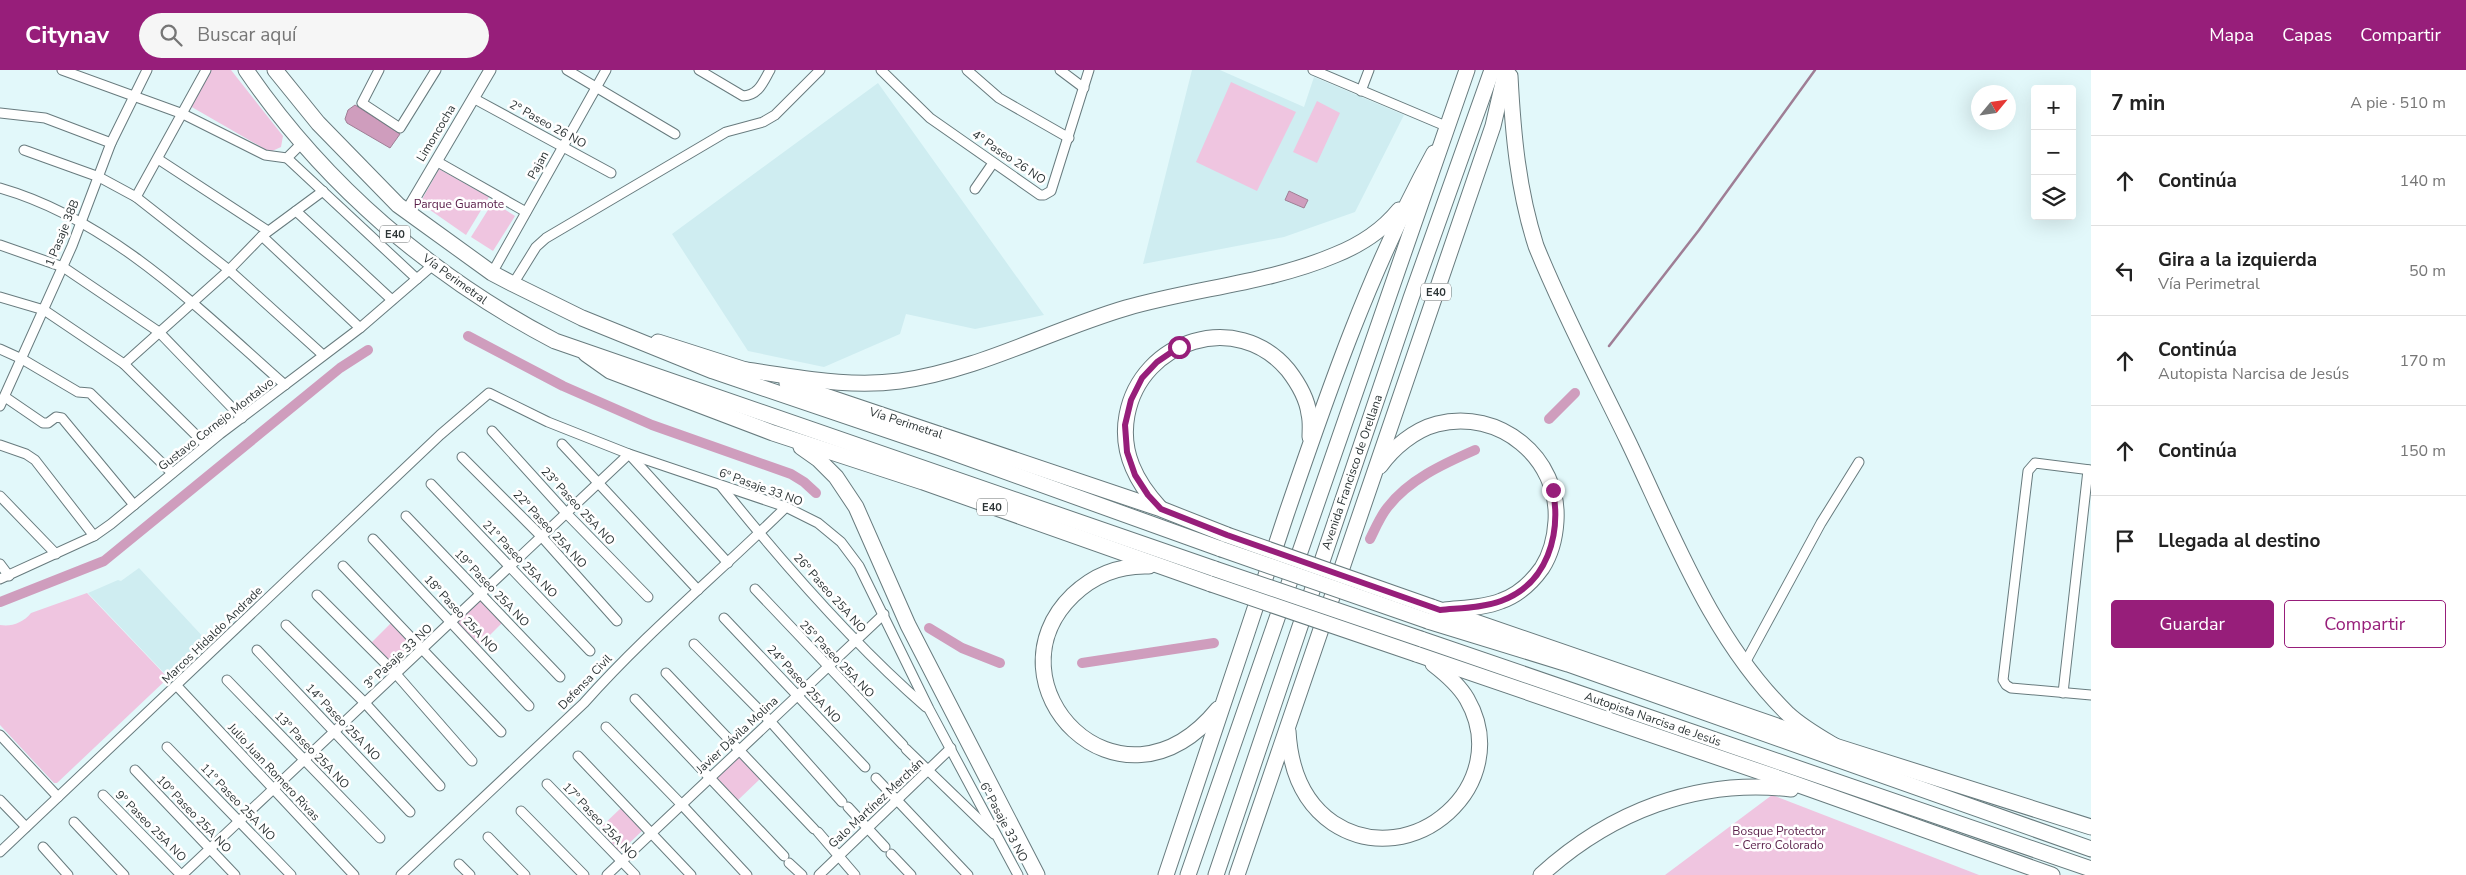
<!DOCTYPE html>
<html lang="es">
<head>
<meta charset="utf-8">
<style>
  :root { --surface:#fff; --page:#f6f6f6; --text:#222; --muted:#767676; --line:#e0e0e0; --accent:#971e7a }
  body { margin:0; font-family:"Nunito Sans",sans-serif; background:var(--page); color:var(--text) }
  .controls { position:absolute; right:15px; top:15px; display:grid; overflow:hidden; border-radius:5px; box-shadow:0 5px 20px #0002 }
  .controls button { width:45px; height:45px; display:grid; place-items:center; padding:0; border:0; border-bottom:1px solid var(--line); background:var(--surface); color:var(--text); font:25px sans-serif }
  .compass { position:absolute; left:1971px; top:15px; width:45px; height:45px; border-radius:50%; background:var(--surface); box-shadow:0 5px 20px #0002; rotate:61deg }
  .stop { position:absolute; width:15px; height:15px; margin:-11px; border:4px solid #971e7a; border-radius:50%; background:#fff }
  .stop.end { background:#971e7a; border-color:#fff; box-shadow:0 1px 5px #0008 }
  .list { margin:0; padding:0; list-style:none }
  h2 { display:flex; justify-content:space-between; align-items:center; height:65px; margin:0; padding:0 20px; font-size:21px }
  h2 small { font-size:16px; font-weight:400; color:var(--muted) }
  .list li { display:grid; grid-template-columns:32px 1fr auto; gap:15px; align-items:center; box-sizing:border-box; height:90px; padding:0 20px; border-top:1px solid var(--line) }
  .list b { display:block; font-size:19px; white-space:nowrap }
  .list p { margin:0; font-size:16px; white-space:nowrap; color:var(--muted) }
  .list em { font-size:16px; font-style:normal; color:var(--muted) }
  .actions { display:flex; gap:10px; padding:15px 20px }
  .actions a { flex:1; padding:11px 0; border:1px solid var(--accent); border-radius:5px; text-align:center; font-size:18px; color:var(--accent) }
  .actions .main { background:var(--accent); color:#fff }
  .icon { flex:none; width:28px; height:28px; fill:none; stroke:currentColor; stroke-width:2; stroke-linecap:round; stroke-linejoin:round }
  .map { position:relative; flex:none; width:2091px; height:805px; overflow:hidden }
  header { display:flex; align-items:center; gap:30px; box-sizing:border-box; height:70px; padding:0 25px; background:var(--accent); color:#fff }
  header strong { font-size:24px }
  nav { display:flex; gap:28px; margin-inline-start:auto; font-size:18px }
  .search { width:350px; height:45px; background:var(--page); display:flex; align-items:center; gap:12px; box-sizing:border-box; padding:0 18px; border-radius:28px; color:var(--muted); font-size:19px }
  main { display:flex }
  aside { flex:1; background:var(--surface) }
  .map>svg:first-child { display:block }
  .built { fill:#cfedf1 }
  .green { fill:#efc5e0 }
  .water { fill:#cf9dbd; stroke:#9f7e95 }
  .lines { fill:none; stroke-linecap:round; stroke-linejoin:round }
  .stream { stroke:#9f7e95; stroke-width:2.5 }
  .canal { stroke:#cf9dbd; stroke-width:10 }
  .minor-casing { stroke:#687b7e; stroke-width:11 }
  .tertiary-casing { stroke:#687b7e; stroke-width:13 }
  .primary-casing { stroke:#687b7e; stroke-width:17 }
  .trunk-casing { stroke:#687b7e; stroke-width:17 }
  .minor { stroke:#fff; stroke-width:9 }
  .tertiary { stroke:#fff; stroke-width:11 }
  .primary { stroke:#fff; stroke-width:15 }
  .trunk { stroke:#fff; stroke-width:15 }
  .primary-bridge-casing { stroke:#687b7e; stroke-width:17; stroke-linecap:butt }
  .trunk-bridge-casing { stroke:#687b7e; stroke-width:17; stroke-linecap:butt }
  .primary-bridge { stroke:#fff; stroke-width:15 }
  .trunk-bridge { stroke:#fff; stroke-width:15 }
  .route { stroke:#971e7a; stroke-width:6 }
  .labels { text-anchor:middle; stroke-width:5; stroke-linejoin:round; paint-order:stroke }
  .shield { fill:#fff; stroke:#6d7273; stroke-width:1 }
  .shield-label { font-size:11px; font-weight:bold; fill:#2e3637 }
  .street-label { font-size:12px; fill:#2e3637; stroke:#fff }
  .park-label { font-size:12px; fill:#581d48; stroke:#fff }
</style>
</head>
<body>
<header>
<strong>Citynav</strong>
<div class="search"><svg class="icon" aria-label="search" viewBox="0 0 24 24"><circle cx="10" cy="10" r="6"/><path d="M15 15l6 6"/></svg>Buscar aquí</div>
<nav><a>Mapa</a><a>Capas</a><a>Compartir</a></nav>
</header>
<main>
<div class="map">
<svg width="2091" height="805" viewBox="0 0 2091 805">
  <rect width="100%" height="100%" fill="#e2f8fa"/>
  <g class="built">
    <path d="M1192,0H1220L1304,37L1314,7L1404,45L1355,142L1284,167L1143,194Z"/>
    <path d="M878,13L1044,245L975,259L906,244L900,264L824,297L748,281L672,164Z"/>
    <path d="M139,498L206,570L169,608L88,523L118,510L121,511Z"/>
  </g>
  <g class="green">
    <path d="M211,0H231L283,66L281,77L270,82L190,36Z"/>
    <path d="M1231,12L1296,42L1257,121L1196,92Z"/>
    <path d="M1317,31L1340,43L1317,93L1293,82Z"/>
    <path d="M439,99L489,127L466,165L420,133Z"/>
    <path d="M493,132L515,146L493,181L471,167Z"/>
    <path d="M87,523L168,608L57,713H54L0,655V555C11,557 23,553 31,543Z"/>
    <path d="M480,528L503,552L480,575L456,551Z"/>
    <path d="M393,551L415,574L391,595L370,574Z"/>
    <path d="M738,684L761,708L737,731L714,706Z"/>
    <path d="M1772,725L1979,805H1665Z"/>
    <path d="M622,737L643,760L620,782L599,759Z"/>
  </g>
  <g class="water">
    <path d="M355,35L400,64L390,78L347,53L345,49L348,40Z"/>
    <path d="M1289,121L1308,130L1304,138L1285,130Z"/>
  </g>
  <g class="lines">
    <path class="stream" d="M1609,276L1699,160L1815,0"/>
    <g class="canal">
      <path d="M468,266L563,316L652,355L791,404L804,412L816,423"/>
      <path d="M1549,349L1575,323"/>
      <path d="M1370,469C1375,459 1380,447 1387,438C1408,410 1443,394 1475,380"/>
      <path d="M0,532L104,491L340,298L368,280"/>
      <path d="M929,558L962,578L1000,593"/>
      <path d="M1082,593L1214,573"/>
    </g>
    <defs>
      <g id="minor">
        <path d="M62,0L183,44L265,85L287,88L302,73"/>
        <path d="M379,0L362,33L400,58L436,0"/>
        <path d="M567,0L675,64"/>
        <path d="M699,0L743,26C759,25 763,12 770,0"/>
        <path d="M881,0L930,48L1040,125H1044L1051,121L1089,0"/>
        <path d="M967,0L999,28L1069,68"/>
        <path d="M1060,0L1084,18"/>
        <path d="M1313,0L1448,57"/>
        <path d="M1361,21L1369,0"/>
        <path d="M473,28L611,103"/>
        <path d="M0,43L45,48L111,73"/>
        <path d="M24,80L99,107L136,127L229,200L323,285"/>
        <path d="M287,88L417,209"/>
        <path d="M158,89L268,161"/>
        <path d="M436,91L526,142"/>
        <path d="M0,118C112,150 200,240 285,315"/>
        <path d="M975,119L993,93"/>
        <path d="M136,127L206,0"/>
        <path d="M296,141L392,230"/>
        <path d="M262,166L360,258"/>
        <path d="M0,175L63,197L159,262L242,348"/>
        <path d="M492,203L606,0"/>
        <path d="M513,214L536,177L546,168L726,62L763,52L775,45L820,0"/>
        <path d="M0,227L44,240L124,294L206,375"/>
        <path d="M0,279L22,289L78,322L90,323L172,403"/>
        <path d="M124,294L229,200L262,166L323,121"/>
        <path d="M5,327L43,353H48L56,347L62,348L134,435"/>
        <path d="M0,336L72,176L111,73L147,0"/>
        <path d="M492,361L567,444L648,527"/>
        <path d="M562,374L698,520"/>
        <path d="M0,375L26,384L35,390L94,466"/>
        <path d="M462,387L542,467L617,551"/>
        <path d="M2091,400L2035,393L2028,401L2003,610L2006,615L2011,618L2091,625"/>
        <path d="M431,414L590,581"/>
        <path d="M721,416C782,492 852,573 926,637"/>
        <path d="M0,426L56,484"/>
        <path d="M406,446L560,607"/>
        <path d="M373,469L529,636"/>
        <path d="M0,494L9,506"/>
        <path d="M343,496L501,662"/>
        <path d="M0,509L94,466L111,454L220,364L360,258L433,195"/>
        <path d="M755,519L903,675"/>
        <path d="M317,525L396,604L472,691"/>
        <path d="M724,548L865,697"/>
        <path d="M286,555L365,633L440,716"/>
        <path d="M694,574L770,651L842,732"/>
        <path d="M257,580L410,742"/>
        <path d="M1745,593L1821,453L1859,392"/>
        <path d="M666,603L814,759"/>
        <path d="M227,610L380,768"/>
        <path d="M177,616L354,805"/>
        <path d="M2063,623L2088,400"/>
        <path d="M635,629L784,786"/>
        <path d="M606,657L682,735L747,805"/>
        <path d="M0,665L58,727"/>
        <path d="M167,677L291,805"/>
        <path d="M906,679L994,764"/>
        <path d="M578,686L691,805"/>
        <path d="M135,700L235,805"/>
        <path d="M876,708L968,805"/>
        <path d="M547,714L635,805"/>
        <path d="M103,725L181,805"/>
        <path d="M0,730L26,757"/>
        <path d="M848,737L885,777"/>
        <path d="M521,741L584,805"/>
        <path d="M74,752L124,805"/>
        <path d="M818,762L855,805"/>
        <path d="M488,767L525,805"/>
        <path d="M43,777L68,805"/>
        <path d="M0,782L440,365L489,323L548,352L629,384L786,437L818,453L841,472L859,496L929,639L1018,805"/>
        <path d="M891,784L911,805"/>
        <path d="M789,793L802,805"/>
        <path d="M459,794L470,805"/>
        <path d="M182,805L629,384L728,493"/>
        <path d="M401,805L584,633C646,563 719,503 786,437"/>
        <path d="M607,805L884,544"/>
        <path d="M819,805L951,678"/>
      </g>
      <path id="tertiary" d="M407,141L490,0"/>
      <g id="primary">
        <path d="M1510,6C1513,64 1518,120 1536,176C1563,243 1597,307 1628,371C1673,465 1712,570 1788,644C1802,657 1818,666 1835,676"/>
        <path d="M658,272L755,303"/>
        <path d="M586,284L610,301L773,363L923,412L1211,514"/>
        <path d="M746,300C799,307 847,318 900,311C979,300 1051,260 1126,238C1195,218 1269,213 1335,185C1360,175 1382,161 1399,140"/>
        <path d="M787,313L1161,439L1227,465"/>
        <path d="M801,377L818,389L836,407L856,437L908,555L1037,805"/>
        <path d="M1380,396C1393,378 1414,360 1437,354C1499,338 1560,388 1556,451C1555,468 1551,484 1542,498C1532,512 1518,525 1501,531C1484,538 1463,538 1445,540"/>
        <path d="M1160,438C1136,412 1120,382 1127,345C1141,270 1237,239 1288,300C1298,313 1307,328 1309,344C1311,352 1310,360 1310,367"/>
        <path d="M1149,496C1120,495 1094,505 1073,525C982,613 1119,760 1218,639"/>
        <path d="M1432,537L1835,676L2091,757"/>
        <path d="M1416,584L1793,713L2052,805"/>
        <path d="M1288,661C1290,697 1301,731 1333,753C1412,805 1516,714 1467,629C1459,615 1446,604 1433,594"/>
        <path d="M1166,805C1207,685 1246,565 1286,445C1328,322 1371,197 1434,83"/>
        <path d="M1237,805L1493,56L1506,0"/>
        <path d="M1541,805C1610,742 1697,708 1791,719"/>
      </g>
      <g id="trunk">
        <path d="M246,0C324,114 432,207 555,271L1215,499"/>
        <path d="M275,0L318,53L398,135L492,203L513,214L582,248L713,301L940,378L1221,479"/>
        <path d="M1428,551L1568,594L2091,779"/>
        <path d="M1421,569L2091,799"/>
        <path d="M1188,805L1467,0"/>
        <path d="M1216,805L1411,228L1492,0"/>
      </g>
    </defs>
    <use href="#minor" class="minor-casing"/>
    <use href="#tertiary" class="tertiary-casing"/>
    <use href="#primary" class="primary-casing"/>
    <use href="#trunk" class="trunk-casing"/>
    <use href="#minor" class="minor"/>
    <use href="#tertiary" class="tertiary"/>
    <use href="#primary" class="primary"/>
    <use href="#trunk" class="trunk"/>
    <defs>
      <g id="primary-bridge">
        <path d="M1227,465L1432,537"/>
        <path d="M1211,514L1416,584"/>
      </g>
      <g id="trunk-bridge">
        <path d="M1221,479L1428,551"/>
        <path d="M1215,499L1421,569"/>
      </g>
    </defs>
    <use href="#primary-bridge" class="primary-bridge-casing"/>
    <use href="#trunk-bridge" class="trunk-bridge-casing"/>
    <use href="#primary-bridge" class="primary-bridge"/>
    <use href="#trunk-bridge" class="trunk-bridge"/>
  </g>
  <g class="lines">
    <path class="route" d="M1179,277L1157,292L1142,308L1131,330L1125,355L1127,382L1135,405L1148,425L1161,439L1227,465L1440,540C1460,538 1482,538 1501,531C1548,514 1561,464 1553,420"/>
  </g>
  <g class="labels">
    <g class="shield">
      <rect x="380" y="155.5" width="30" height="17" rx="4"/>
      <rect x="1421" y="213.5" width="30" height="17" rx="4"/>
      <rect x="977" y="428.5" width="30" height="17" rx="4"/>
    </g>
    <g class="shield-label">
      <text x="395" y="168">E40</text>
      <text x="1436" y="226">E40</text>
      <text x="992" y="441">E40</text>
    </g>
    <g class="street-label">
      <text transform="translate(548 54) rotate(29)" y="4">2° Paseo 26 NO</text>
      <text transform="translate(436 63) rotate(-59)" y="4">Limoncocha</text>
      <text transform="translate(1009 87) rotate(34)" y="4">4° Paseo 26 NO</text>
      <text transform="translate(538 95) rotate(-61)" y="4">Pajan</text>
      <text transform="translate(62 163) rotate(-68)" y="4">1 Pasaje 38B</text>
      <text transform="translate(455 209) rotate(36)" y="4">Vía Perimetral</text>
      <text transform="translate(906 353) rotate(18)" y="4">Vía Perimetral</text>
      <text transform="translate(216 354) rotate(-38)" y="4">Gustavo Cornejo Montalvo</text>
      <text transform="translate(1352 402) rotate(-71)" y="4">Avenida Francisco de Orellana</text>
      <text transform="translate(761 417) rotate(20)" y="4">6º Pasaje 33 NO</text>
      <text transform="translate(578 436) rotate(47)" y="4">23º Paseo 25A NO</text>
      <text transform="translate(550 459) rotate(47)" y="4">22º Paseo 25A NO</text>
      <text transform="translate(520 489) rotate(46)" y="4">21º Paseo 25A NO</text>
      <text transform="translate(492 518) rotate(46)" y="4">19º Paseo 25A NO</text>
      <text transform="translate(830 523) rotate(48)" y="4">26º Paseo 25A NO</text>
      <text transform="translate(461 544) rotate(47)" y="4">18º Paseo 25A NO</text>
      <text transform="translate(212 565) rotate(-44)" y="4">Marcos Hidaldo Andrade</text>
      <text transform="translate(398 586) rotate(-43)" y="4">3º Pasaje 33 NO</text>
      <text transform="translate(837 589) rotate(46)" y="4">25º Paseo 25A NO</text>
      <text transform="translate(585 612) rotate(-46)" y="4">Defensa Civil</text>
      <text transform="translate(804 614) rotate(47)" y="4">24º Paseo 25A NO</text>
      <text transform="translate(1653 649) rotate(19)" y="4">Autopista Narcisa de Jesús</text>
      <text transform="translate(343 652) rotate(46)" y="4">14º Paseo 25A NO</text>
      <text transform="translate(737 665) rotate(-43)" y="4">Javier Dávila Molina</text>
      <text transform="translate(312 680) rotate(46)" y="4">13º Paseo 25A NO</text>
      <text transform="translate(274 702) rotate(47)" y="4">Julio Juan Romero Rivas</text>
      <text transform="translate(238 732) rotate(46)" y="4">11º Paseo 25A NO</text>
      <text transform="translate(876 733) rotate(-43)" y="4">Galo Martínez Merchán</text>
      <text transform="translate(194 744) rotate(46)" y="4">10º Paseo 25A NO</text>
      <text transform="translate(600 751) rotate(46)" y="4">17º Paseo 25A NO</text>
      <text transform="translate(1004 752) rotate(62)" y="4">6º Pasaje 33 NO</text>
      <text transform="translate(151 756) rotate(45)" y="4">9º Paseo 25A NO</text>
    </g>
    <g class="park-label">
      <text x="459" y="138">Parque Guamote</text>
      <text x="1779" y="765">Bosque Protector<tspan x="1779" dy="14">- Cerro Colorado</tspan></text>
    </g>
  </g>
</svg>
<div class="controls">
<button>+</button>
<button>−</button>
<button><svg class="icon" aria-label="layers" viewBox="0 0 24 24"><path d="M12 4l9 5-9 5-9-5zM3 14l9 5 9-5"/></svg></button>
</div>
<svg class="compass" viewBox="-18 -18 36 36"><path d="M0-13l5 13h-10z" fill="#e53935"/><path d="M0 13l5-13h-10z" fill="#767676"/></svg>
<div class="stop" style="left:1179px;top:277px"></div>
<div class="stop end" style="left:1553px;top:420px"></div>
</div>
<aside>
<h2>7 min<small>A pie · 510 m</small></h2>
<ul class="list">
<li><svg class="icon" aria-label="ahead" viewBox="0 0 24 24"><path d="M12 20V5M6 11l6-6 6 6"/></svg><div><b>Continúa</b></div><em>140 m</em></li>
<li><svg class="icon" aria-label="left" viewBox="0 0 24 24"><path d="M17 20v-9H6M10 6l-5 5 5 5"/></svg><div><b>Gira a la izquierda</b><p>Vía Perimetral</p></div><em>50 m</em></li>
<li><svg class="icon" aria-label="ahead" viewBox="0 0 24 24"><path d="M12 20V5M6 11l6-6 6 6"/></svg><div><b>Continúa</b><p>Autopista Narcisa de Jesús</p></div><em>170 m</em></li>
<li><svg class="icon" aria-label="ahead" viewBox="0 0 24 24"><path d="M12 20V5M6 11l6-6 6 6"/></svg><div><b>Continúa</b></div><em>150 m</em></li>
<li><svg class="icon" aria-label="arrive" viewBox="0 0 24 24"><path d="M6 21V4h12l-3 4 3 4H6"/></svg><div><b>Llegada al destino</b></div></li>
</ul>
<div class="actions"><a class="main">Guardar</a><a>Compartir</a></div>
</aside>
</main>
</body>
</html>
